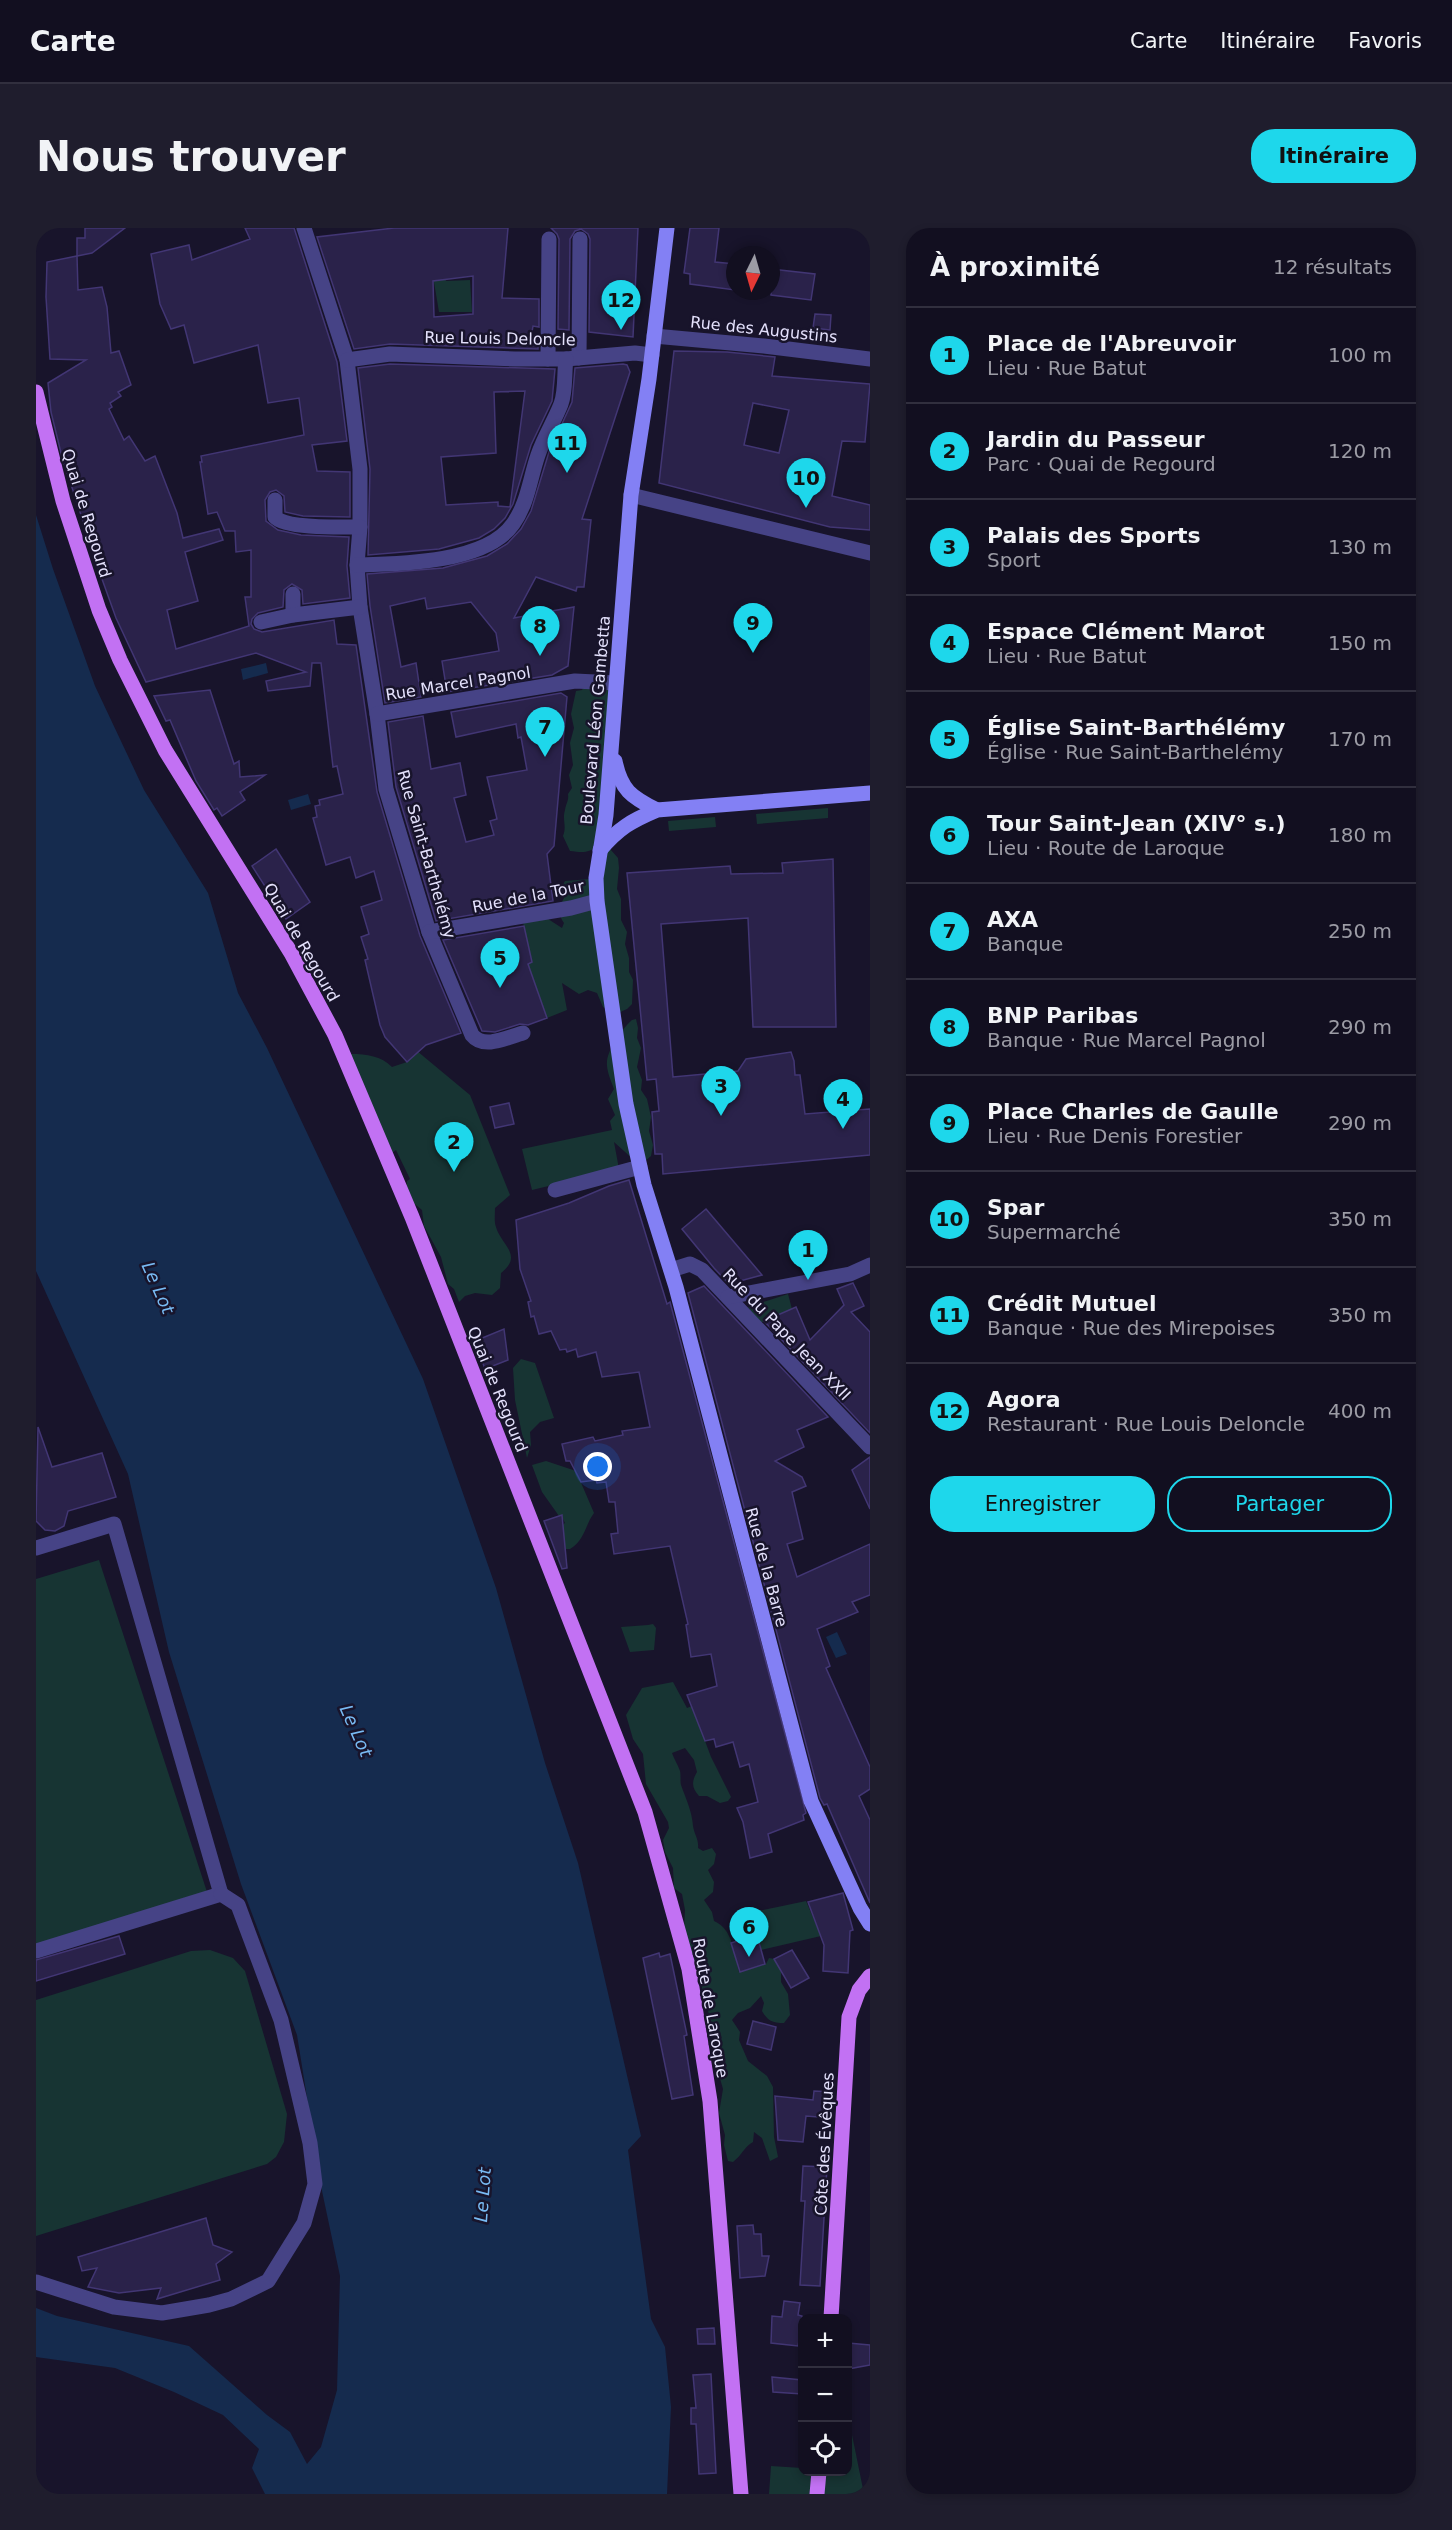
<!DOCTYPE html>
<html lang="fr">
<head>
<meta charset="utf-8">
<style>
  :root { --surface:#120f20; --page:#1f1d2d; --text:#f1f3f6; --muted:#9c9ca5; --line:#312f3e; --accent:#1ed7eb }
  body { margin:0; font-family:"DejaVu Sans",sans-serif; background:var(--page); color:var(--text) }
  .controls { position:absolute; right:18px; bottom:18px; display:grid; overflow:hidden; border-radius:12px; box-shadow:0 3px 9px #0003 }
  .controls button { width:54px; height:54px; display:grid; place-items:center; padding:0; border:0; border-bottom:2px solid var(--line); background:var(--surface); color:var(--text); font:30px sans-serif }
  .compass { position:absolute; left:690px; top:18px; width:54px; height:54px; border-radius:50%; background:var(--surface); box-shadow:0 3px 9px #0003; rotate:185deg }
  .you { position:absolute; left:562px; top:1239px; width:21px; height:21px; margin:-15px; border:4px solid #fff; border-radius:50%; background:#1a73e8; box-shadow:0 0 0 9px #1a73e833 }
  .badge { display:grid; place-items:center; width:39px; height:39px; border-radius:50%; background:var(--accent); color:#111; font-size:20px; font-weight:700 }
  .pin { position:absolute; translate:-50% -50px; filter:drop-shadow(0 2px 3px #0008) }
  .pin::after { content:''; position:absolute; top:32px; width:21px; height:18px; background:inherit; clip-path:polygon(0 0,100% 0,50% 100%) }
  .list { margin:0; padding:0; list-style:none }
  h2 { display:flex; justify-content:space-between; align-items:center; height:78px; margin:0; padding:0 24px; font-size:26px }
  h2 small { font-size:20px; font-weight:400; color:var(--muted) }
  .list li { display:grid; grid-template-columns:39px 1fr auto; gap:18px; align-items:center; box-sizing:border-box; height:96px; padding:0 24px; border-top:2px solid var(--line) }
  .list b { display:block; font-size:22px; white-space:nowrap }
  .list p { margin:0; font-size:20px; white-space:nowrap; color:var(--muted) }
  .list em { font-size:20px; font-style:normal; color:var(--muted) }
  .actions { display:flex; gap:12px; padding:18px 24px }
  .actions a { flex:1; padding:14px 0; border:2px solid var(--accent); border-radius:24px; text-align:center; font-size:21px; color:var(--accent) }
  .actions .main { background:var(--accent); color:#111 }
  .icon { flex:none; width:33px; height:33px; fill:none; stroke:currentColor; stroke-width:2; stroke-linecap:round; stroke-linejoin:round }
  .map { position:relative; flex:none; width:834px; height:2266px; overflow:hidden; border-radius:24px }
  header { display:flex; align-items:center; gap:36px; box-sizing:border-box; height:84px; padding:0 30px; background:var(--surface); border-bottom:2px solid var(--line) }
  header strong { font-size:28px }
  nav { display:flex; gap:33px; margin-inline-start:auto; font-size:21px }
  .intro { display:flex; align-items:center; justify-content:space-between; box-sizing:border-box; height:144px; padding:0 36px }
  h1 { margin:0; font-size:42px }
  .button { padding:15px 27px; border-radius:24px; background:var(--accent); color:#111; font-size:21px; font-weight:700 }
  main { display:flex; gap:36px; padding:0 36px }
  aside { flex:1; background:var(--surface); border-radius:24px; box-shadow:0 3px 9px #0003 }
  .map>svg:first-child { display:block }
  .green { fill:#173433 }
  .water { fill:#152b4e }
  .building { fill:#2a224a; stroke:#423674; stroke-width:1.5; fill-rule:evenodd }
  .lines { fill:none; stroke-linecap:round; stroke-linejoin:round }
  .street { stroke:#464386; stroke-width:15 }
  .secondary { stroke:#8380f4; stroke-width:15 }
  .primary { stroke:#c271f3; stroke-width:15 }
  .labels { text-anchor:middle; stroke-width:5; stroke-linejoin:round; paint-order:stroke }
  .street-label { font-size:16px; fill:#e4e1fc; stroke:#18142b }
  .water-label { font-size:18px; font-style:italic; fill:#78baf3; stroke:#18142b }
</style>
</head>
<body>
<header>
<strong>Carte</strong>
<nav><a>Carte</a><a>Itinéraire</a><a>Favoris</a></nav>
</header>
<div class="intro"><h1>Nous trouver</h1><a class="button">Itinéraire</a></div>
<main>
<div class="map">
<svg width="834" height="2266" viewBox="0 0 834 2266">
  <rect width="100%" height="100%" fill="#18142b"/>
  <g class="green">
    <path d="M408,41L410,53L434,52L436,84H403L396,42Z"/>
    <path d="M549,457L569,459L575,464L577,553L580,561L561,618C552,626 545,624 534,623L527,608C531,598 526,592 529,582C530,575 533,573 532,566L536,560L533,547L537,537L534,515L538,500L535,486L540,463L546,462Z"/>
    <path d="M792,580V590L721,596L720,586Z"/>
    <path d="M679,589L680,599L633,603L632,593Z"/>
    <path d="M574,621L582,630L583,640L581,661L585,671V692L591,704L589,716L593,730V744L597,752L596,776L591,781L580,786L567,779L561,765L552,762L543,766L526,755L531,782L511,790L492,736L495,734L487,694L512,691L526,700L528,695C522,687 523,679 528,670L524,662L529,653L554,651L555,639Z"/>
    <path d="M600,791L602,800L601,810L605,820L601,839L606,852L605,862L611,871L615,889L613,903L617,917L615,928L609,933L598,932L578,914L583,941L496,962L486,921L576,902L574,893L579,887L572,871L578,861C575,853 570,842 571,833C573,819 586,801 596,792Z"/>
    <path d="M381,823L434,867L474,967L459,980C459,986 458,994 460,999C465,1017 488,1027 465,1045L464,1060L456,1067L439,1065L429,1068L423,1074L418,1061L412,1056L405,1029L388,998L386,982L375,973L370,962L371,953L374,951L360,922L353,927L309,832L315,826C331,826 345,828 356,839L371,834Z"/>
    <path d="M752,1066L756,1081L724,1095L712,1079Z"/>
    <path d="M485,1131L499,1135L518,1190L504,1194L494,1204L495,1217L491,1230L479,1172L477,1140Z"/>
    <path d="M510,1233L540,1243L558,1285C549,1297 549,1312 534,1321H529L525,1298L529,1295L525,1287L523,1288L506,1264L496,1237Z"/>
    <path d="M63,1332L171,1664L0,1716V1351Z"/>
    <path d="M612,1397L617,1396L620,1400L618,1422L594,1424L585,1399Z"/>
    <path d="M637,1454L651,1480L656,1478L675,1529L695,1569L692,1573L684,1575L671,1568H663C656,1560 655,1554 661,1544L658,1532L649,1520L636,1525C638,1531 642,1537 644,1543C645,1547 644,1553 645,1557C650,1571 656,1583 657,1598C658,1606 663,1611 662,1620L667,1623L676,1620L680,1626L678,1636L672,1642L678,1654L677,1664L668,1672L676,1684L678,1693C697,1701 698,1725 703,1744L730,1736L733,1730L738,1731L745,1743V1754L752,1766L754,1787L748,1795C736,1795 732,1793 726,1783L728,1775L725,1768L714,1780L702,1785L696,1792L704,1804L703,1812L712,1833L731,1848L737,1859L738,1909L742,1929L734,1933L726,1910L718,1904L717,1914C708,1919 706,1927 697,1934L692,1933L688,1917L689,1907L683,1885L687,1861L681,1840L679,1821L680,1813L665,1756L666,1747L655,1739L648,1701L649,1682L646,1666L638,1660L637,1640L629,1624L627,1612L633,1600L632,1594L610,1556L607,1526L597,1511L590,1487L606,1460Z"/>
    <path d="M770,1673L785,1708L725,1722L720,1707L717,1684Z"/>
    <path d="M174,1722L197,1730L209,1743L251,1886L248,1914L240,1929L231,1936L0,2008V1772L155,1723Z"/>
    <path d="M812,2187L828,2266H733L735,2238L766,2240V2244H812Z"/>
  </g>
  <g class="water">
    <path d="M0,287L17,341L59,458L108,562L172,665L202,765L231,820L387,1151L460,1360L509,1535L542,1635L605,1908L592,1922L615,2091L629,2119L635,2179L631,2266H229L216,2240L223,2221L187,2187L138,2164L79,2140L0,2129V2080L21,2088L153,2118L231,2187L254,2204L271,2236L285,2219L301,2162L304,2048L286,1963L261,1807L205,1656L133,1424L92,1246L0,1043Z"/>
    <path d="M230,435L232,445L207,452L205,441Z"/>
    <path d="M272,566L275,576L255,582L252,572Z"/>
    <path d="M801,1404L811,1426L800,1430L790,1409Z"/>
  </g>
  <g class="building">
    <path d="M49,0H89L56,25L41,28V10H49Z"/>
    <path d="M209,0H258L301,134L311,213L276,217L281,243L314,244V289L267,288L249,284L248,268L240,262L234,264L229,272L230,293L242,302L265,307L313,309L311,338L314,370L267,376L266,362L256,356L248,362L247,379L222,385L216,391L215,396L218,401L226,404L298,392L301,416L320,417L341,564L384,708L425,805L390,817L371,834L349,809L344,797L329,732L332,731L325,709L333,706L325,679L346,672L338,643L320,650L314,629L290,637L277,590L281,589L279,578L284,577L283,572L307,566L301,538L297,539L285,435H276L274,458L232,463L230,453L270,444L220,425L110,454L80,390L66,351L26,229L15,184L12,155L50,132L14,131L10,69L11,34L41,28L42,62L66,59L71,79L75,125L83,123L95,157L82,164L85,168L74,175L76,179L73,181L88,212L93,208L109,233L119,228L141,285L147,310L183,301L187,312L149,324L162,373L131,382L140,421L213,398L209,369H215V322L200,324L199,303H189L181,284L172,286L164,234H166L165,228L268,207L263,170L232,175L222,117L158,135L148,97L135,101L124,76L115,26L153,17L156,32L214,11Z"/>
    <path d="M358,0H472L466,70L503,71V99L497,98L494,116L502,117V121L354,116L318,121L281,9ZM437,48V86L398,89L397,53Z"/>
    <path d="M515,0H602L597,109L553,104L554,11L552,6L545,1L539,3L534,11L533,102L522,101L523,11L521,6Z"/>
    <path d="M654,0H683L679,34L699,36V62L654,56V46L648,45Z"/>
    <path d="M735,41L779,46L775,72L735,67Z"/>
    <path d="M779,86L795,87L794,102L777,100Z"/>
    <path d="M638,123L691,124L739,129L736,148L834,156L829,214L806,213L796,268L834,277V302L794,299L623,255ZM717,175L753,182L743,225L708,217Z"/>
    <path d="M354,136L519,141L516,173L495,217L477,276L469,290L458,301L443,310L403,321L332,327L334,241L322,140ZM489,163L474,279L462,278V274L410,277L405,229L460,225L458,164Z"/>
    <path d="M587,136L591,137L594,144L546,291L555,292L548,359H541L540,363L500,349L478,390L538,379L532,438L516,447L411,464L406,433L463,423L460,405L435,374L391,381L389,370L354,378L365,439L380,435L385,469L349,475L334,378L331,346L407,340L451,328L471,316L485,301L495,283L513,224L536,174L539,140Z"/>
    <path d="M174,462L198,536L203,533L204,549L229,547L204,564L209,572L186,588L181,580L178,582L160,553L134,492L130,493L118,468Z"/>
    <path d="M525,465L531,469L518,618L511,626L517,673L400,693L360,559L352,494L387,488L395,541L424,535L430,567L418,570L430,614L458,607L454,593L461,591L451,549L491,542L485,509L482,510L480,496L420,509L415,484Z"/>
    <path d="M240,621L274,674L250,691L216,638Z"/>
    <path d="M797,631L800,799H717L712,690L625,696L637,849L702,843L710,831L755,824L758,833L759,847H764L769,886L834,881V927L627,946L626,926H619L616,884L623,883L620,851L611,852L591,645L694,638L695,646L747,645L746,635Z"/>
    <path d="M488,698L496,734L492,736L511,790L492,797L484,796L459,804L446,803L407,712Z"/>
    <path d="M473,875L478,896L459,900L454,879Z"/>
    <path d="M593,952L631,1076L634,1074L770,1585L767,1587L768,1592L732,1606L736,1624L714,1630L707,1594L701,1580L722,1574L713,1536L704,1539L697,1514L680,1519L678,1511L669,1513L651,1467L681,1458L675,1426L655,1429L650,1397L652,1396L634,1318L578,1326L575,1306L582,1305L579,1274H573L570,1254L561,1255L560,1252L545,1254L534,1233H530L526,1216L557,1209L559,1213L587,1207L586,1203L614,1199L603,1144L566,1149L560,1124L542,1129L540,1121L531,1124L530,1121L524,1122L515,1103L503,1106L498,1088L495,1089L492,1074L495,1073L484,1041L480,992L533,975L573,958Z"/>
    <path d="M670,981L726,1047L693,1056L678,1040L646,1001Z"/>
    <path d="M817,1055L828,1078L815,1084L834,1104V1205L728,1093L760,1079L774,1112L808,1077L801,1061Z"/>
    <path d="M668,1058L792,1189L761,1202L768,1219L739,1233L766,1249L770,1258L756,1264L767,1311L751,1316L761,1349L834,1316V1367L816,1374L822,1384L781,1401L794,1438L790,1440L834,1539V1561L823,1568L834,1592V1675L791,1576L788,1577L784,1570L652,1065Z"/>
    <path d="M468,1101L472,1132L449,1141L439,1113Z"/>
    <path d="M2,1199L16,1239L66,1225L80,1269L32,1283L28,1298L19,1303L9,1302L0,1293Z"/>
    <path d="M834,1229V1281L816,1242Z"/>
    <path d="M526,1287L531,1340L526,1341L508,1293Z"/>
    <path d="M807,1665L817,1702L814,1703L812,1745L787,1743L788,1717L772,1674Z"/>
    <path d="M721,1707L729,1736L704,1744L695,1715Z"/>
    <path d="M83,1708L89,1726L0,1753V1732Z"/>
    <path d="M756,1722L773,1750L755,1760L738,1731Z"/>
    <path d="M623,1725L624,1729L634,1726L651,1807L648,1808L657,1867L636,1871L607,1730Z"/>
    <path d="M717,1793L740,1799L735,1822L711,1816Z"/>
    <path d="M778,1863L797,1864L795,1890L770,1888L767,1914L742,1912L739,1868L777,1872Z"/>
    <path d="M767,1938L791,1939L784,2058L764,2057L769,1973H765Z"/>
    <path d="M170,1990L177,2017L196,2024L180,2036L184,2052L121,2071L125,2060L83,2065L52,2059L61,2040L46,2043L42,2029Z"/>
    <path d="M717,1997L718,2006H725L726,2028H733L729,2048L704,2050L701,1998Z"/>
    <path d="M748,2073L764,2075L762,2087L766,2088V2113H763L762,2118L735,2115L736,2088L746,2089Z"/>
    <path d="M678,2100L679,2116H662L661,2101Z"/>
    <path d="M812,2115L834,2117V2137L812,2141Z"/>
    <path d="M675,2146L680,2245L663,2246L660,2196H655V2180H660L657,2147Z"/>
    <path d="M736,2149L766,2152V2166L737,2164Z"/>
  </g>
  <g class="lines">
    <g class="street">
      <path d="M268,0L311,132L324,241V299L321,337L324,379L341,486L350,561L393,704L436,807C448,822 472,809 487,805"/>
      <path d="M618,108L728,118L834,131"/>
      <path d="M543,130L544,11"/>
      <path d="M512,131L513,11"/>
      <path d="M311,132L354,126L479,131H530L599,125L616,127"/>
      <path d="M595,267L834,325"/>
      <path d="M239,272V289C250,301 307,299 324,299"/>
      <path d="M321,337C364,336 450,335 477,296C492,275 494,250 502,227C508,209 518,194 525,176C530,163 528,145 530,131"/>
      <path d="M257,366V387"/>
      <path d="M225,394L257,387L324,379"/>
      <path d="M341,486L539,453L580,455"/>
      <path d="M393,704L535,680L561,673"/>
      <path d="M519,962L604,939"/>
      <path d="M635,1042L654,1036L666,1042L834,1219"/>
      <path d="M692,1069L814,1046L834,1037"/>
      <path d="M0,1320L78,1296L185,1666L0,1723"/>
      <path d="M0,2054L78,2079L126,2085L173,2077L195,2071L232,2053L268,1995L279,1956L274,1915L245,1792L202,1677L185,1666"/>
    </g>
    <g class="secondary">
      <path d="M631,0L613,151L595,267L570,587L560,650L561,673L590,876L608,957L640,1059L775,1573L824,1680L834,1696"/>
      <path d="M579,533C585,562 595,569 621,582"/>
      <path d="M564,622C583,600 595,593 621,582L834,565"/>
    </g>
    <g class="primary">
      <path d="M0,164L27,273L63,382L84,432L129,522L255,725L299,807L376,989L609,1584L653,1741L674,1873L705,2266"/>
      <path d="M795,2090L813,1789L823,1762L834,1748"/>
      <path d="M781,2266L783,2244"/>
    </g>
  </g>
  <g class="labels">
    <g class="street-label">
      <text transform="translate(728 101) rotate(6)" y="6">Rue des Augustins</text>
      <text transform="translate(464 110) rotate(1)" y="6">Rue Louis Deloncle</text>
      <text transform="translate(51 285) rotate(73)" y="6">Quai de Regourd</text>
      <text transform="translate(422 455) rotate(-9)" y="6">Rue Marcel Pagnol</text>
      <text transform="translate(559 492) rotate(-85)" y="6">Boulevard Léon Gambetta</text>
      <text transform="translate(391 626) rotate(74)" y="6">Rue Saint-Barthelémy</text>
      <text transform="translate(492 668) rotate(-11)" y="6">Rue de la Tour</text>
      <text transform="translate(266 714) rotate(60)" y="6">Quai de Regourd</text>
      <text transform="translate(751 1106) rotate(46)" y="6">Rue du Pape Jean XXII</text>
      <text transform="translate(462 1161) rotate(68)" y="6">Quai de Regourd</text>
      <text transform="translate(731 1339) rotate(75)" y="6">Rue de la Barre</text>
      <text transform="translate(675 1780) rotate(80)" y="6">Route de Laroque</text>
      <text transform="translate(788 1916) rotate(-87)" y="6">Côte des Évêques</text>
    </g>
    <g class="water-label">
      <text transform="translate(122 1060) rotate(66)" y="6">Le Lot</text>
      <text transform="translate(320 1503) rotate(66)" y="6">Le Lot</text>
      <text transform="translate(447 1967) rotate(-86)" y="6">Le Lot</text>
    </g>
  </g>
</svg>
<div class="controls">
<button>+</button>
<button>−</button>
<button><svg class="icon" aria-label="locate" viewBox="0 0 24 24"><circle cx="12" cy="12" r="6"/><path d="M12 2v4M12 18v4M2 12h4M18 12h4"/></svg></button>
</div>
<svg class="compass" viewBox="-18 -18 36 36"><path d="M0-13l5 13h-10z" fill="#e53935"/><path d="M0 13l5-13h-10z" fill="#9c9ca5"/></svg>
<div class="you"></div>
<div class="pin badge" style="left:772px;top:1052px">1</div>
<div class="pin badge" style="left:418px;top:944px">2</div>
<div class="pin badge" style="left:685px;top:888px">3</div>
<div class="pin badge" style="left:807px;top:901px">4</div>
<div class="pin badge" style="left:464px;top:760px">5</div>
<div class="pin badge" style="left:713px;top:1729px">6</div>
<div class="pin badge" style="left:509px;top:529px">7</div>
<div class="pin badge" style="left:504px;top:428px">8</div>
<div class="pin badge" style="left:717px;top:425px">9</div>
<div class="pin badge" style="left:770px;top:280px">10</div>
<div class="pin badge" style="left:531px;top:245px">11</div>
<div class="pin badge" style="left:585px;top:102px">12</div>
</div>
<aside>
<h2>À proximité<small>12 résultats</small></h2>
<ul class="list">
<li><span class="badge">1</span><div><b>Place de l'Abreuvoir</b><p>Lieu · Rue Batut</p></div><em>100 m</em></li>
<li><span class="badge">2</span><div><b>Jardin du Passeur</b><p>Parc · Quai de Regourd</p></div><em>120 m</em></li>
<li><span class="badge">3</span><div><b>Palais des Sports</b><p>Sport</p></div><em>130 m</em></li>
<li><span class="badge">4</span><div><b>Espace Clément Marot</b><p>Lieu · Rue Batut</p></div><em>150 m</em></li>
<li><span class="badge">5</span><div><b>Église Saint-Barthélémy</b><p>Église · Rue Saint-Barthelémy</p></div><em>170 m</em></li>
<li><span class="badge">6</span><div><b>Tour Saint-Jean (XIV° s.)</b><p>Lieu · Route de Laroque</p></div><em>180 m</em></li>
<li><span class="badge">7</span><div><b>AXA</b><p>Banque</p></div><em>250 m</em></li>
<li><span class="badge">8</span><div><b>BNP Paribas</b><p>Banque · Rue Marcel Pagnol</p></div><em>290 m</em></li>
<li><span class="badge">9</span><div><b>Place Charles de Gaulle</b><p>Lieu · Rue Denis Forestier</p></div><em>290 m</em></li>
<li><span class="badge">10</span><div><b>Spar</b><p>Supermarché</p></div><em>350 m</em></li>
<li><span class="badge">11</span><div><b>Crédit Mutuel</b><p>Banque · Rue des Mirepoises</p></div><em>350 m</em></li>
<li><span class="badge">12</span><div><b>Agora</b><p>Restaurant · Rue Louis Deloncle</p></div><em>400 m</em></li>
</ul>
<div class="actions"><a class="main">Enregistrer</a><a>Partager</a></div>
</aside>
</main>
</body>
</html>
